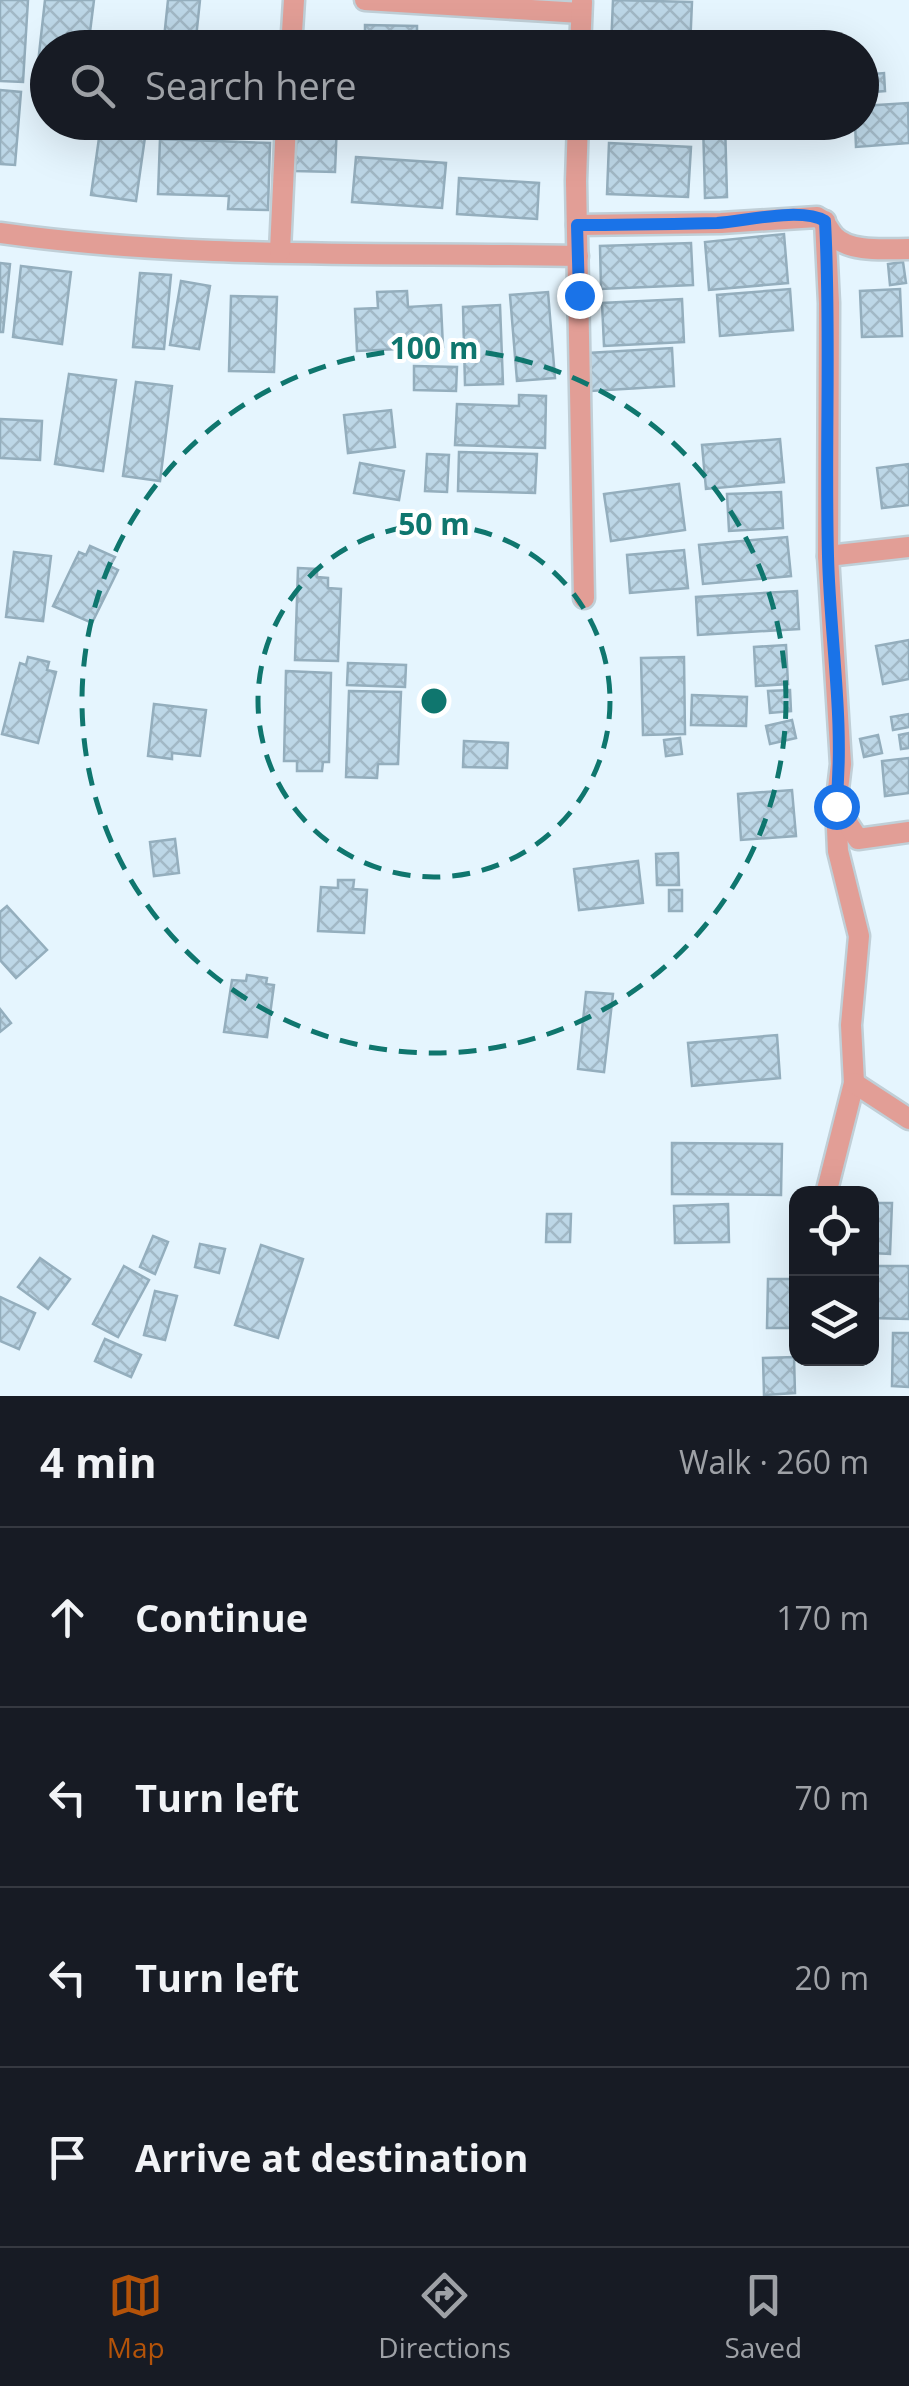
<!DOCTYPE html>
<html lang="en">
<head>
<meta charset="utf-8">
<style>
  :root { --surface:#171b24; --page:#20242c; --text:#f1f3f6; --muted:#9ea1a6; --line:#363941; --accent:#b45309 }
  body { margin:0; font-family:"Open Sans",sans-serif; background:var(--page); color:var(--text) }
  .controls { position:absolute; right:30px; bottom:30px; display:grid; overflow:hidden; border-radius:20px; box-shadow:0 10px 40px #0002 }
  .controls button { width:90px; height:90px; display:grid; place-items:center; padding:0; border:0; border-bottom:2px solid var(--line); background:var(--surface); color:var(--text); font:50px sans-serif }
  .stop { position:absolute; width:30px; height:30px; margin:-22px; border:8px solid #1a73e8; border-radius:50%; background:#fff }
  .stop.end { background:#1a73e8; border-color:#fff; box-shadow:0 2px 10px #0008 }
  .list { margin:0; padding:0; list-style:none }
  h2 { display:flex; justify-content:space-between; align-items:center; height:130px; margin:0; padding:0 40px; font-size:42px }
  h2 small { font-size:32px; font-weight:400; color:var(--muted) }
  .list li { display:grid; grid-template-columns:65px 1fr auto; gap:30px; align-items:center; box-sizing:border-box; height:180px; padding:0 40px; border-top:2px solid var(--line) }
  .list b { display:block; font-size:38px; white-space:nowrap }
  .list em { font-size:32px; font-style:normal; color:var(--muted) }
  .icon { flex:none; width:55px; height:55px; fill:none; stroke:currentColor; stroke-width:2; stroke-linecap:round; stroke-linejoin:round }
  .map { position:relative; flex:none; width:909px; height:1396px; overflow:hidden }
  .search { position:absolute; background:var(--surface); box-shadow:0 10px 40px #0002; left:30px; right:30px; top:30px; height:110px; display:flex; align-items:center; gap:25px; box-sizing:border-box; padding:0 35px; border-radius:55px; color:var(--muted); font-size:38px }
  .sheet { height:850px; background:var(--surface) }
  nav { display:flex; justify-content:space-around; align-items:center; box-sizing:border-box; height:140px; border-top:2px solid var(--line); background:var(--surface); font-size:28px; color:var(--muted) }
  nav a { display:grid; justify-items:center; gap:5px }
  nav .on { color:var(--accent) }
  .map>svg:first-child { display:block }
  .building { fill:url(#building-cross-hatch); stroke:#94aebd; stroke-width:2.5 }
  .lines { fill:none; stroke-linecap:round; stroke-linejoin:round }
  .street-casing { stroke:#c0cfd7; stroke-width:25 }
  .street { stroke:#e29e96; stroke-width:20 }
  .route { stroke:#1a73e8; stroke-width:12 }
  .ring { fill:none; stroke:#0f766e; stroke-width:5; stroke-dasharray:18 12 }
  .centre { fill:#0f766e; stroke:#fff; stroke-width:5 }
  .ring-label { font-size:30px; text-anchor:middle; font-weight:bold; fill:#0f766e; stroke:#fff; stroke-width:8; stroke-linejoin:round; paint-order:stroke }
</style>
</head>
<body>
<div class="map">
<svg width="909" height="1396" viewBox="0 0 909 1396">
  <defs>
    <pattern id="building-cross-hatch" width="8" height="8" patternUnits="userSpaceOnUse" patternTransform="scale(2.5)"><rect width="8" height="8" fill="#bdd7e7"/><path d="M0 0l8 8M0 8l8-8" fill="none" stroke="#a2b8c6"/></pattern>
  </defs>
  <rect width="100%" height="100%" fill="#e5f5fe"/>
  <g class="building">
    <path d="M0,0H28L23,82L0,81Z"/>
    <path d="M45,0H94L88,48H48V91L35,90Z"/>
    <path d="M168,0H200L195,48H163Z"/>
    <path d="M613,0L692,2L690,48H611Z"/>
    <path d="M365,25L417,26V48H365Z"/>
    <path d="M483,43V48H453V44Z"/>
    <path d="M884,73L885,91L862,93V75Z"/>
    <path d="M0,90L21,92L15,165L0,164Z"/>
    <path d="M908,103L909,143L856,147L855,122H862V106Z"/>
    <path d="M194,122H242L241,135L193,130Z"/>
    <path d="M297,122L337,123L335,172L295,171Z"/>
    <path d="M456,122H533V126L457,129Z"/>
    <path d="M703,122H725L727,197L705,198Z"/>
    <path d="M101,124L146,130L136,201L91,195Z"/>
    <path d="M160,139L270,143L268,210L228,209L229,196L158,194Z"/>
    <path d="M609,143L691,147L688,197L607,194Z"/>
    <path d="M356,157L446,163L442,208L352,202Z"/>
    <path d="M459,178L539,183L537,219L457,214Z"/>
    <path d="M784,234L788,283L709,290L705,242Z"/>
    <path d="M691,243L693,285L601,289L600,246Z"/>
    <path d="M903,262L906,283L890,285L888,264Z"/>
    <path d="M0,263L10,264L3,332H0Z"/>
    <path d="M21,266L71,272L62,344L13,337Z"/>
    <path d="M140,273L171,275L164,349L133,347Z"/>
    <path d="M181,281L210,286L199,349L170,345Z"/>
    <path d="M790,289L793,330L720,336L717,295Z"/>
    <path d="M900,289L902,336L862,337L860,291Z"/>
    <path d="M407,291L408,307L441,305L443,347L357,351L355,309L378,308L377,292Z"/>
    <path d="M548,292L555,378L517,381L510,295Z"/>
    <path d="M231,296L277,297L274,372L229,371Z"/>
    <path d="M682,299L684,342L604,346L602,303Z"/>
    <path d="M500,305L503,384L465,385L463,307Z"/>
    <path d="M672,348L674,386L591,391L588,353Z"/>
    <path d="M414,366L457,367L456,391L414,390Z"/>
    <path d="M69,374L116,380L103,471L55,464Z"/>
    <path d="M136,382L172,386L160,481L123,476Z"/>
    <path d="M519,395L546,396L545,448L455,445L457,404L519,406Z"/>
    <path d="M391,410L395,447L348,453L344,415Z"/>
    <path d="M0,419L42,421L40,460L0,458Z"/>
    <path d="M780,439L784,482L706,489L702,445Z"/>
    <path d="M459,452L537,454L535,493L458,491Z"/>
    <path d="M427,454L449,455L447,492L425,491Z"/>
    <path d="M360,463L404,471L399,500L354,493Z"/>
    <path d="M909,464V505L882,508L877,468Z"/>
    <path d="M679,484L685,530L611,541L604,494Z"/>
    <path d="M781,492L783,528L729,531L727,494Z"/>
    <path d="M787,537L791,576L703,584L699,545Z"/>
    <path d="M90,546L115,557L110,566L118,570L92,623L53,606L79,552L86,555Z"/>
    <path d="M684,550L688,588L630,593L627,555Z"/>
    <path d="M14,552L51,556L43,621L6,617Z"/>
    <path d="M298,568L317,569V577L328,578V588L341,589L338,661L295,660Z"/>
    <path d="M797,591L799,629L698,635L696,597Z"/>
    <path d="M909,640V679L883,684L876,646Z"/>
    <path d="M786,645L788,684L756,686L754,647Z"/>
    <path d="M28,657L49,662L47,670L56,672L38,743L2,734L20,663L26,665Z"/>
    <path d="M684,657L685,734L643,735L641,658Z"/>
    <path d="M348,663L406,665L405,687L347,685Z"/>
    <path d="M286,671L331,673L329,762H323L322,771H297V761H284Z"/>
    <path d="M790,690L791,711L770,713L768,691Z"/>
    <path d="M349,691L401,692L398,764H378L377,778L346,777Z"/>
    <path d="M692,695L747,697L746,726L691,725Z"/>
    <path d="M154,704L206,710L200,756L172,753V759L148,756Z"/>
    <path d="M909,714V727L893,730L891,717Z"/>
    <path d="M792,720L796,738L770,744L766,726Z"/>
    <path d="M909,733V748L901,749L899,735Z"/>
    <path d="M878,735L882,753L864,757L860,739Z"/>
    <path d="M680,738L682,754L666,756L664,740Z"/>
    <path d="M464,741L508,743L507,768L463,767Z"/>
    <path d="M909,758V793L885,796L882,761Z"/>
    <path d="M792,790L796,836L741,840L738,794Z"/>
    <path d="M175,839L179,873L154,876L150,842Z"/>
    <path d="M678,853L679,885H657L656,854Z"/>
    <path d="M638,861L643,903L579,910L574,869Z"/>
    <path d="M338,880H354L353,889L367,890L364,933L318,931L321,887L338,888Z"/>
    <rect x="669" y="890" width="13" height="21"/>
    <path d="M7,906L47,950L16,978L0,960V912Z"/>
    <path d="M247,975L267,978L266,984L274,985L267,1037L224,1032L232,980L246,981Z"/>
    <path d="M586,992L613,994L604,1072L578,1069Z"/>
    <path d="M0,1009L11,1023L0,1032Z"/>
    <path d="M777,1035L780,1078L692,1086L688,1043Z"/>
    <path d="M672,1143L782,1144L781,1195L672,1194Z"/>
    <path d="M872,1203H892L890,1254L872,1253Z"/>
    <path d="M728,1204L729,1242L675,1243L674,1206Z"/>
    <path d="M547,1214H571L570,1242H546Z"/>
    <path d="M153,1236L168,1242L155,1274L140,1267Z"/>
    <path d="M200,1244L225,1249L219,1273L195,1267Z"/>
    <path d="M261,1245L303,1259L278,1338L235,1325Z"/>
    <path d="M40,1258L70,1279L48,1309L18,1287Z"/>
    <path d="M124,1266L149,1280L118,1337L93,1324Z"/>
    <path d="M872,1266H909V1319L872,1318Z"/>
    <path d="M768,1279H792V1328H767Z"/>
    <path d="M155,1291L177,1296L165,1340L144,1335Z"/>
    <path d="M0,1297L35,1313L19,1349L0,1341Z"/>
    <path d="M893,1333H909V1387L892,1386Z"/>
    <path d="M105,1339L141,1355L131,1377L95,1361Z"/>
    <path d="M794,1357L795,1393L764,1395L763,1358Z"/>
  </g>
  <g class="lines">
    <defs>
      <g id="street">
        <path d="M365,0L581,13"/>
        <path d="M291,48L294,0"/>
        <path d="M580,48L582,2"/>
        <path d="M578,122L576,181L584,598"/>
        <path d="M825,221L829,303L828,556L841,764L836,806L838,851L859,936L851,1025L854,1083L826,1194"/>
        <path d="M577,225L721,223L817,217C827,222 827,228 834,236C850,253 886,249 909,249"/>
        <path d="M0,233C191,260 385,252 578,256"/>
        <path d="M280,251L286,122"/>
        <path d="M828,556L909,547"/>
        <path d="M837,807L858,839L909,832"/>
        <path d="M854,1083L909,1119"/>
      </g>
    </defs>
    <use href="#street" class="street-casing"/>
    <use href="#street" class="street"/>
  </g>
  <g class="lines">
    <path class="route" d="M579,295L577,225C624,225 671,224 717,223C746,221 801,207 825,221C831,333 825,444 828,556C830,640 845,722 836,806"/>
  </g>
  <g class="ring">
    <circle cx="434" cy="701" r="176"/>
    <circle cx="434" cy="701" r="352"/>
  </g>
  <circle cx="434" cy="701" r="15" class="centre"/>
  <g class="ring-label">
    <text x="434" y="359">100 m</text>
    <text x="434" y="535">50 m</text>
  </g>
</svg>
<div class="controls">
<button><svg class="icon" aria-label="locate" viewBox="0 0 24 24"><circle cx="12" cy="12" r="6"/><path d="M12 2v4M12 18v4M2 12h4M18 12h4"/></svg></button>
<button><svg class="icon" aria-label="layers" viewBox="0 0 24 24"><path d="M12 4l9 5-9 5-9-5zM3 14l9 5 9-5"/></svg></button>
</div>
<div class="stop" style="left:836px;top:806px"></div>
<div class="stop end" style="left:579px;top:295px"></div>
<div class="search"><svg class="icon" aria-label="search" viewBox="0 0 24 24"><circle cx="10" cy="10" r="6"/><path d="M15 15l6 6"/></svg>Search here</div>
</div>
<section class="sheet">
<h2>4 min<small>Walk · 260 m</small></h2>
<ul class="list">
<li><svg class="icon" aria-label="ahead" viewBox="0 0 24 24"><path d="M12 20V5M6 11l6-6 6 6"/></svg><div><b>Continue</b></div><em>170 m</em></li>
<li><svg class="icon" aria-label="left" viewBox="0 0 24 24"><path d="M17 20v-9H6M10 6l-5 5 5 5"/></svg><div><b>Turn left</b></div><em>70 m</em></li>
<li><svg class="icon" aria-label="left" viewBox="0 0 24 24"><path d="M17 20v-9H6M10 6l-5 5 5 5"/></svg><div><b>Turn left</b></div><em>20 m</em></li>
<li><svg class="icon" aria-label="arrive" viewBox="0 0 24 24"><path d="M6 21V4h12l-3 4 3 4H6"/></svg><div><b>Arrive at destination</b></div></li>
</ul>
</section>
<nav>
<a class="on"><svg class="icon" aria-label="map" viewBox="0 0 24 24"><path d="M3 6l6-2 6 2 6-2v14l-6 2-6-2-6 2zM9 4v14M15 6v14"/></svg>Map</a>
<a><svg class="icon" aria-label="directions" viewBox="0 0 24 24"><path d="M12 3l9 9-9 9-9-9zM9 14v-3h6M13 9l2 2-2 2"/></svg>Directions</a>
<a><svg class="icon" aria-label="saved" viewBox="0 0 24 24"><path d="M7 4h10v16l-5-4-5 4z"/></svg>Saved</a>
</nav>
</body>
</html>
